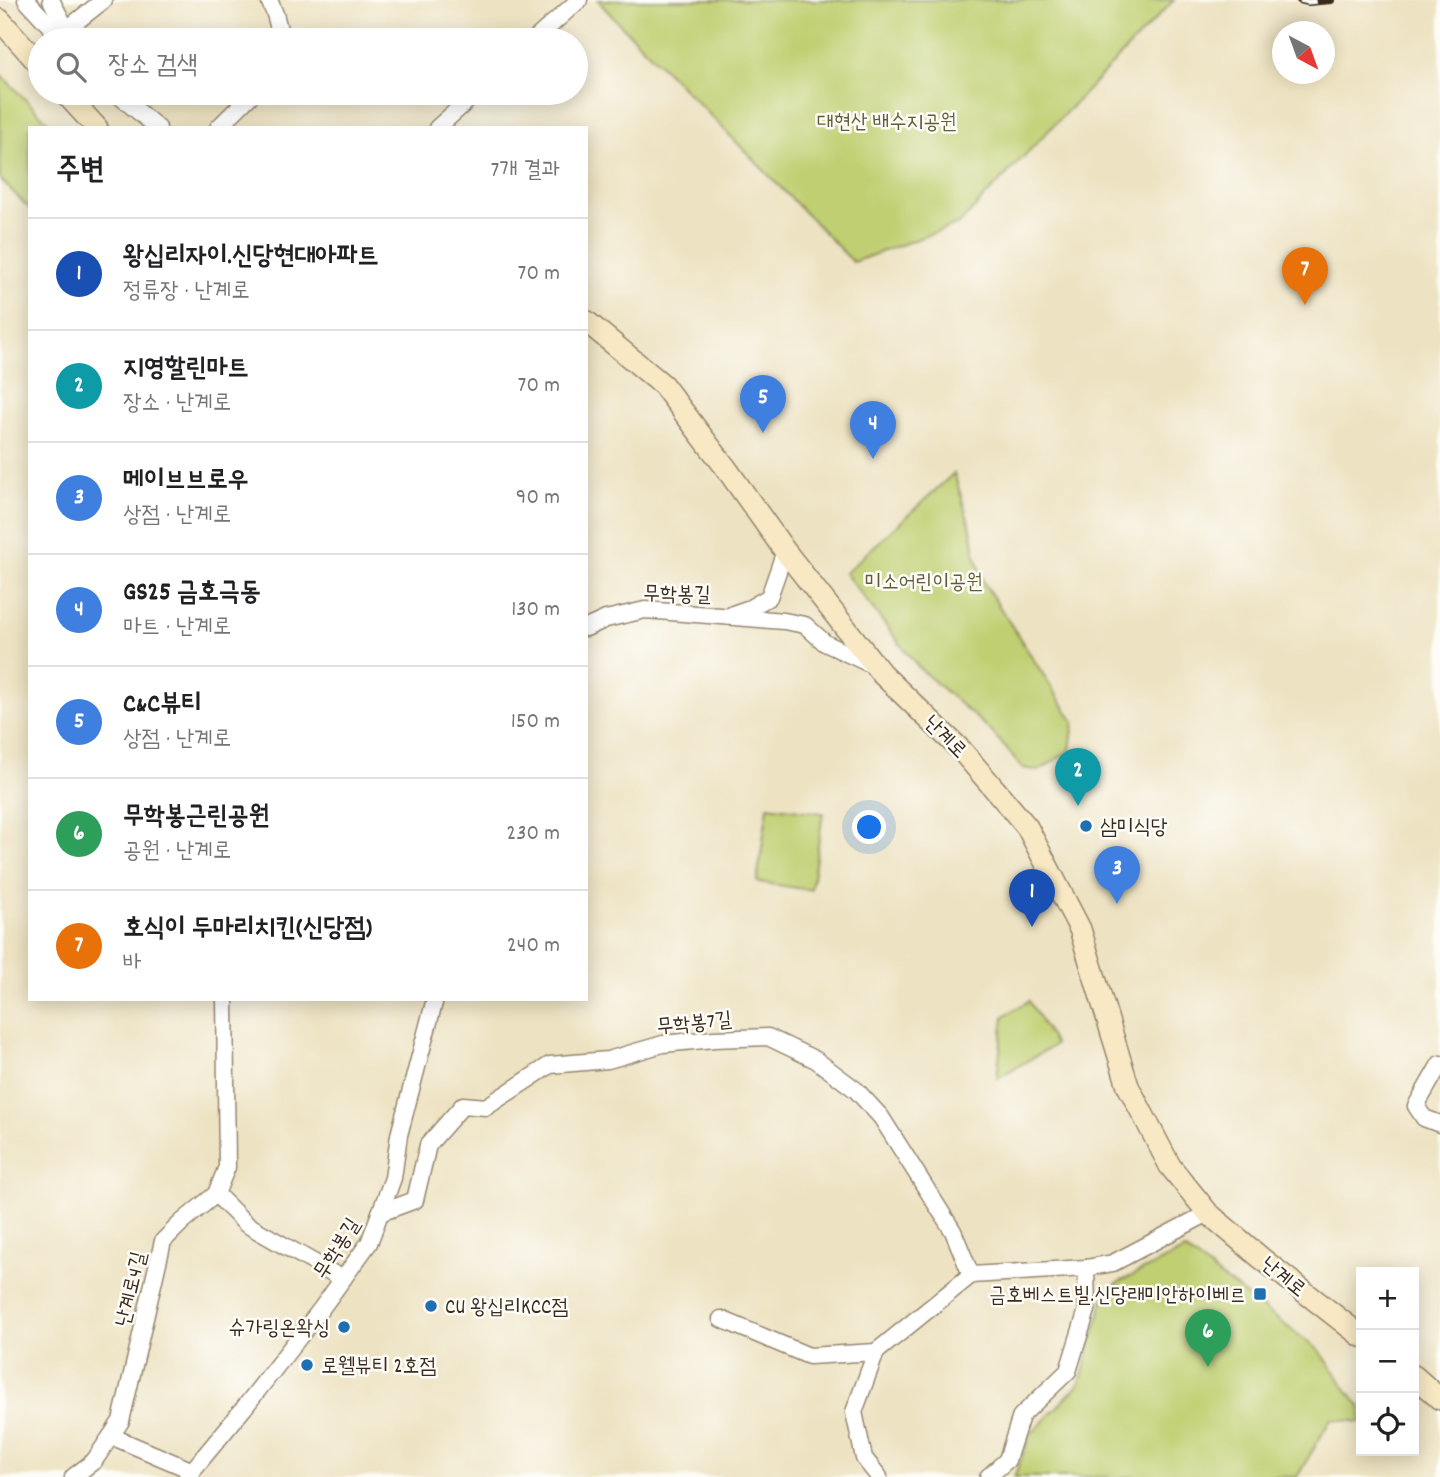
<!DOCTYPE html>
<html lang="ko">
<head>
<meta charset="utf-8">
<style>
  :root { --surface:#fff; --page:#f6f6f6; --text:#202124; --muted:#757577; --line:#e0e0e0; --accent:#1f6fb2 }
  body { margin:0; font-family:Dekko,"Poor Story",sans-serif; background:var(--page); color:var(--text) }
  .controls { position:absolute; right:21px; bottom:21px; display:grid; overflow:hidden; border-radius:0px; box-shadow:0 4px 18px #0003 }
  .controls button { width:63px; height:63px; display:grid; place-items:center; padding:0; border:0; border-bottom:2px solid var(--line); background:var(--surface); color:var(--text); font:35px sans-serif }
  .compass { position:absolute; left:1272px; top:21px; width:63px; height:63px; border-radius:50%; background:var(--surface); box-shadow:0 4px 18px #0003; rotate:139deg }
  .you { position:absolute; left:870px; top:828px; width:24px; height:24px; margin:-18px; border:5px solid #fff; border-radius:50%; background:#1a73e8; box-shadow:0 0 0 10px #1a73e833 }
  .badge { display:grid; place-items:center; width:46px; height:46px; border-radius:50%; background:var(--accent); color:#fff; font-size:23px; font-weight:700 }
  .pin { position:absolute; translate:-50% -58px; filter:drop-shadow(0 2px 4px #0008) }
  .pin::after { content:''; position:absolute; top:37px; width:24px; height:21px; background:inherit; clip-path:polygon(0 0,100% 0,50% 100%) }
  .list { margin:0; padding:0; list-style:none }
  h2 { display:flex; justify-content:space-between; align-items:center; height:91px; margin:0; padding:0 28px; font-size:30px }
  h2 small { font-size:23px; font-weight:400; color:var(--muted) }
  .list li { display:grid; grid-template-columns:46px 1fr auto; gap:21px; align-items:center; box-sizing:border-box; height:112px; padding:0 28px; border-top:2px solid var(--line) }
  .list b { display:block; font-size:26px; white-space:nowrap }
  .list p { margin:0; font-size:23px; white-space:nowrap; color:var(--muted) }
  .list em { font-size:23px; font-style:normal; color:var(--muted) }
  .icon { flex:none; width:38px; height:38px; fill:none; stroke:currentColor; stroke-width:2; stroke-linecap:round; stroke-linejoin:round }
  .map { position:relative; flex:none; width:1440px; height:1477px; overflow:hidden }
  .search { position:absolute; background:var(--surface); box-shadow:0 4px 18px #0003; left:28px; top:28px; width:560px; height:77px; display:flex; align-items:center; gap:18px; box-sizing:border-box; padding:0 24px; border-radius:38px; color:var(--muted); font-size:26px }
  .panel { position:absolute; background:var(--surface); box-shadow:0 4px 18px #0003; left:28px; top:126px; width:560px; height:875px; border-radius:0px }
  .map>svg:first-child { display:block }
  .green { fill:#c0cf71; stroke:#7e7c48; stroke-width:2 }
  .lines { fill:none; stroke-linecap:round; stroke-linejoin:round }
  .street-casing { stroke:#948670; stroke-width:19 }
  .secondary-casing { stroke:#948670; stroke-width:24 }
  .street { stroke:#fff; stroke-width:16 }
  .secondary { stroke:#f8e8c3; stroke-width:21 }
  .rail-casing { stroke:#3b2a1e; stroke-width:8 }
  .rail { stroke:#fdfcf7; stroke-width:5; stroke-dasharray:16; stroke-linecap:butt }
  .poi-dot { fill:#1f6fb2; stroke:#fdfcf7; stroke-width:2.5 }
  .labels { text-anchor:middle; stroke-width:5; stroke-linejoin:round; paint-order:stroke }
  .park-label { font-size:21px; fill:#635c37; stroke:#fdfcf7 }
  .street-label { font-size:21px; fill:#3b2a1e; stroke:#fdfcf7 }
  .poi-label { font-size:21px; fill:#3b2a1e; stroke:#fdfcf7; text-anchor:start }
</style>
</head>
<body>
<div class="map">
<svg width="1440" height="1477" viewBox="0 0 1440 1477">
  <rect width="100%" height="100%" fill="#fdfcf7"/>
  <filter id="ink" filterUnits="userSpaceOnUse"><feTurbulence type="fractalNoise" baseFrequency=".0143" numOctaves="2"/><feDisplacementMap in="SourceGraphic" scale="14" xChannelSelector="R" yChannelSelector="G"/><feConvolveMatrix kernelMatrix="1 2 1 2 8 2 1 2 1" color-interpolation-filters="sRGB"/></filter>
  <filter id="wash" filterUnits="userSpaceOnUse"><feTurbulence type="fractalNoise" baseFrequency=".00686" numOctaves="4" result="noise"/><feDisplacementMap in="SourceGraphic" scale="28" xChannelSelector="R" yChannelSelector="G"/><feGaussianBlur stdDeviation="1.57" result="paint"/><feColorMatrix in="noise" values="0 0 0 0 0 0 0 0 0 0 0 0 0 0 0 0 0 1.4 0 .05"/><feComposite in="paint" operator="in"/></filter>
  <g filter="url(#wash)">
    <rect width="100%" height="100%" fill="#ede2c1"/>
    <g class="green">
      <path d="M598,0H1174L959,224L853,262L714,119L609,13Z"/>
      <path d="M0,74L54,128H30V209L0,179Z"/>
      <path d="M954,473L972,533L975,554L984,583L1074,722L1070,750L1039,771L1023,768L991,731L919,668L845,573Z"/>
      <path d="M768,806L823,813L811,890L757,882Z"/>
      <path d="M1029,1001L1055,1045L997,1078L1004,1016Z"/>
      <path d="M1185,1250L1320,1351L1347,1390L1361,1407V1422L1331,1419L1297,1477H1014L1031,1434L1080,1383L1104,1298L1117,1283Z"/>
    </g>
  </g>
  <g filter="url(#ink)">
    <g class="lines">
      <defs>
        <g id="street">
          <path d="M26,0L63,40"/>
          <path d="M51,0L71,38"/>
          <path d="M269,0L275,14L282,40"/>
          <path d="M67,29L104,0"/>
          <path d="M534,40L579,0"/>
          <path d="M116,93L158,128"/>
          <path d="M218,128L253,93"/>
          <path d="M437,128L476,93"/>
          <path d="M733,614L750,608L769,597L785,551"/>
          <path d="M586,628L606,619L645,610L784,621L805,625L825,643L874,666"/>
          <path d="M1440,1064L1416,1106L1424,1118L1440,1124"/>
          <path d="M216,1194L246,1224L343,1279"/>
          <path d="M380,1213L415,1200L428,1145L463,1105L486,1107L550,1065L608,1060L663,1044L714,1039L768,1037L816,1060L856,1090L881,1117L953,1231L971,1275"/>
          <path d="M971,1275L1086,1268L1113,1263L1208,1213"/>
          <path d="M721,1319L809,1356L876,1352"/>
          <path d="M193,1471L111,1436L121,1421L163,1241L182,1222L216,1194L227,1167L225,999"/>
          <path d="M73,1477L94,1461L111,1436"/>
          <path d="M187,1477L244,1408L321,1309L369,1243L393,1178L399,1135L435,999"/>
          <path d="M879,1477L864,1458L854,1412L876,1352L971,1275"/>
          <path d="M988,1477L1007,1460L1021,1416L1068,1371L1087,1310L1086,1268"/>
        </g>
        <g id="secondary">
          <path d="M0,20L40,65"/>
          <path d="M65,93L97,128"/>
          <path d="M586,321L663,385L726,468L785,551L881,673L962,751L1027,827L1080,929L1128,1086L1170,1166L1208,1213L1261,1258L1361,1336"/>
          <path d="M1414,1376L1440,1399"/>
        </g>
      </defs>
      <use href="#street" class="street-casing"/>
      <use href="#secondary" class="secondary-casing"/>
      <use href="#street" class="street"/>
      <use href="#secondary" class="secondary"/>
      <defs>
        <path id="rail" d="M1300,0L1308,2L1331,0"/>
      </defs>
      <use href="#rail" class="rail-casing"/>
      <use href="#rail" class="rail"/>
    </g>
  </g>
  <g class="poi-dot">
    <circle cx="1086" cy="826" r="7"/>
    <rect x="1253" y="1287" width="14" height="14" rx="3.5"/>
    <circle cx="431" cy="1306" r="7"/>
    <circle cx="344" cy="1327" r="7"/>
    <circle cx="307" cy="1365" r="7"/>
  </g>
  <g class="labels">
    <g class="park-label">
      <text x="887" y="128">대현산 배수지공원</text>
      <text x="924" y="588">미소어린이공원</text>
    </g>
    <g class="street-label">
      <text transform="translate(677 593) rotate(1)" y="7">무학봉길</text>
      <text transform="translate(946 736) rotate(45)" y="7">난계로</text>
      <text transform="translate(694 1022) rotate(-6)" y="7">무학봉7길</text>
      <text transform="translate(336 1248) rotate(-58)" y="7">무학봉길</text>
      <text transform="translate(1284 1276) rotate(39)" y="7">난계로</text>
      <text transform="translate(130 1289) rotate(-77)" y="7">난계로4길</text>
    </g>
    <g class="poi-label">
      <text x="1100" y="833">삼미식당</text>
      <text x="1246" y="1301" text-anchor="end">금호베스트빌.신당래미안하이베르</text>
      <text x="445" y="1313">CU 왕십리KCC점</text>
      <text x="330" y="1334" text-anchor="end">슈가링온왁싱</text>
      <text x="321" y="1372">로웰뷰티 2호점</text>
    </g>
  </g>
</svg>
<div class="controls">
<button>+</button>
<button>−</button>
<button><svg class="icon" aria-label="locate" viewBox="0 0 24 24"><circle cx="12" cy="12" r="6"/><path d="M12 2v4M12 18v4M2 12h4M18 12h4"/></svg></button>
</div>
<svg class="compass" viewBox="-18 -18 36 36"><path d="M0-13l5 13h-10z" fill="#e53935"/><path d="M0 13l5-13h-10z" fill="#757577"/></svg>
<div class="you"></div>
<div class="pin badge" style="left:1032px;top:927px;background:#1a4fb4">1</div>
<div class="pin badge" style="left:1078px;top:806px;background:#0f9aa8">2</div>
<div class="pin badge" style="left:1117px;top:904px;background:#3f7fe0">3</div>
<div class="pin badge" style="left:873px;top:459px;background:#3f7fe0">4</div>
<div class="pin badge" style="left:763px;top:433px;background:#3f7fe0">5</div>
<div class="pin badge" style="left:1208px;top:1367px;background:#2e9e5b">6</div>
<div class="pin badge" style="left:1305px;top:305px;background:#e8710a">7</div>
<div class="search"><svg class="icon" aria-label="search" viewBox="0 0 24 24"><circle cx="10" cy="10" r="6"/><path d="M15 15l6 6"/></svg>장소 검색</div>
<section class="panel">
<h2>주변<small>7개 결과</small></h2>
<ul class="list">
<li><span class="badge" style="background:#1a4fb4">1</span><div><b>왕십리자이.신당현대아파트</b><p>정류장 · 난계로</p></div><em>70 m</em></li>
<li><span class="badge" style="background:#0f9aa8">2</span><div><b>지영할린마트</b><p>장소 · 난계로</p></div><em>70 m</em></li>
<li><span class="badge" style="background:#3f7fe0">3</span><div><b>메이브브로우</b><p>상점 · 난계로</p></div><em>90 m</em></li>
<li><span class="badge" style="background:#3f7fe0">4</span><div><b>GS25 금호극동</b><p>마트 · 난계로</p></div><em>130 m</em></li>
<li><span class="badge" style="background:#3f7fe0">5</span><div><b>C&amp;C뷰티</b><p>상점 · 난계로</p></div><em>150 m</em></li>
<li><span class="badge" style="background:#2e9e5b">6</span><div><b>무학봉근린공원</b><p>공원 · 난계로</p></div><em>230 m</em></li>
<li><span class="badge" style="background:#e8710a">7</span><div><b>호식이 두마리치킨(신당점)</b><p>바</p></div><em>240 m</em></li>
</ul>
</section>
</div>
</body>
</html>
